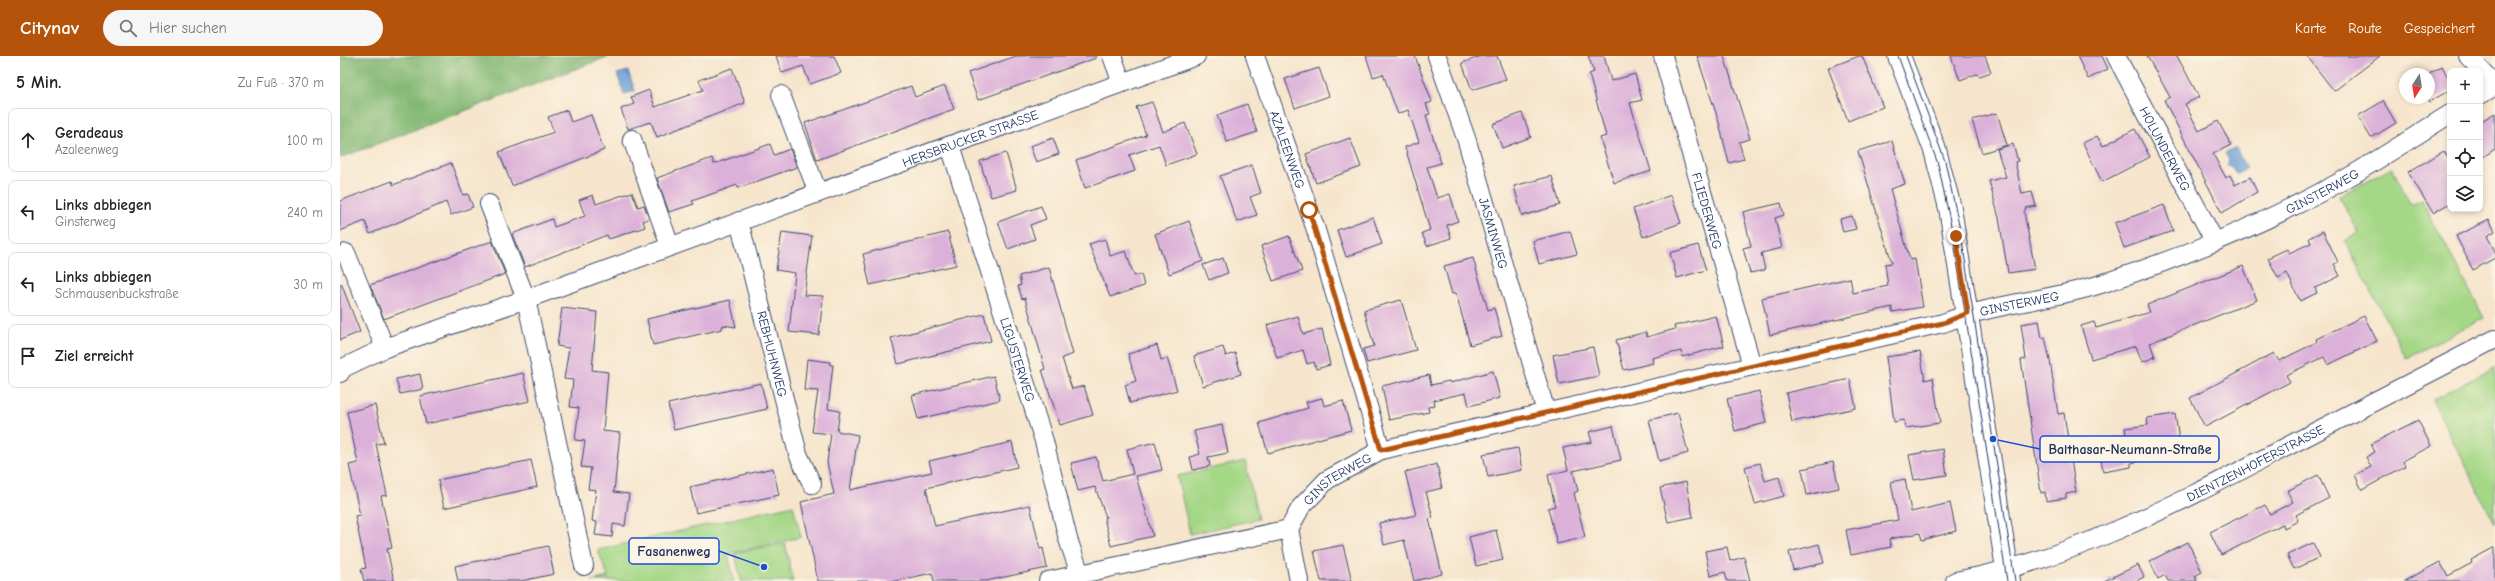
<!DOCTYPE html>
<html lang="de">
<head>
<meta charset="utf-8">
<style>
  :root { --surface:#fff; --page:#f6f6f6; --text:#222; --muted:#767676; --line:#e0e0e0; --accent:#b45309 }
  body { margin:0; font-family:"Comic Neue",sans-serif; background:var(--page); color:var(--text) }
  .controls { position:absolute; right:12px; top:12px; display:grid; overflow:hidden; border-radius:8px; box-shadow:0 2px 6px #0003 }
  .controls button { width:36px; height:36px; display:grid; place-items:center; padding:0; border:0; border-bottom:1px solid var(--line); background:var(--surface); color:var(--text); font:20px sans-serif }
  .compass { position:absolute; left:2059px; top:12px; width:36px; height:36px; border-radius:50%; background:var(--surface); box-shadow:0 2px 6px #0003; rotate:192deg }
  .stop { position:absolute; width:12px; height:12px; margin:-9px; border:3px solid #b45309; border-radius:50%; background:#fff }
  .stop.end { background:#b45309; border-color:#fff; box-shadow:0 1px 4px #0008 }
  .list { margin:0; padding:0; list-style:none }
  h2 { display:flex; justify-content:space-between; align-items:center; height:52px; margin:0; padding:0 16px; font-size:17px }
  h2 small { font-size:13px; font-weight:400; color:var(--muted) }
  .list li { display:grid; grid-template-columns:26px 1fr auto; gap:12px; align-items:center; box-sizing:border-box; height:64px; margin:0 8px 8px; padding:0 8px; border:1px solid var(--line); border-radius:8px }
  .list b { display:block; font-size:15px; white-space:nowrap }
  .list p { margin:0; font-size:13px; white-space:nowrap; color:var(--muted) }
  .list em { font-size:13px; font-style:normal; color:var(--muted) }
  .icon { flex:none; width:22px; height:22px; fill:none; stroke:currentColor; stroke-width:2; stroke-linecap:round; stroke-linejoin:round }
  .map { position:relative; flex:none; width:2155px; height:525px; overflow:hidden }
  header { display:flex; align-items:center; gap:24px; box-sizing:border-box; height:56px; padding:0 20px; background:var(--accent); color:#fff }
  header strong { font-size:19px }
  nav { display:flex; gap:22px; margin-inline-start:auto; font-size:14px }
  .search { width:280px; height:36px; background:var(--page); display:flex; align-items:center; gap:10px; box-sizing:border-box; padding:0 14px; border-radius:22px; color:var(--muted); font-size:15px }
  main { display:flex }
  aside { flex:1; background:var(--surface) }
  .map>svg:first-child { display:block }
  .green { fill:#a4d786; stroke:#608372 }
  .forest { fill:#83b873; stroke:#4f7468 }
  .water { fill:#679dd4; stroke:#416699 }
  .building { fill:#dcb1d9 }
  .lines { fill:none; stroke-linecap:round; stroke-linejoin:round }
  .street-casing { stroke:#3c4a6e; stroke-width:20 }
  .secondary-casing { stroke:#3c4a6e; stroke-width:24 }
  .street { stroke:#fff; stroke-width:18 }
  .secondary { stroke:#fff; stroke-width:22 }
  .tram { stroke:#1b2f5e; stroke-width:1 }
  .route { stroke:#b45309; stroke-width:5 }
  .labels { text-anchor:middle; stroke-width:4; stroke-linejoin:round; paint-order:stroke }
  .street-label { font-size:13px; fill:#1b2f5e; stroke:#fcf5e5 }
  .leader { fill:none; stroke:#1d4ed8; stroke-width:1.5 }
  .callout-dot { fill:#1d4ed8; stroke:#fcf5e5; stroke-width:1.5 }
  .callout { fill:#fcf5e5; stroke:#1d4ed8; stroke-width:1.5 }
  .callout-label { font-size:14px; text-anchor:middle; font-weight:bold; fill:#1b2f5e }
</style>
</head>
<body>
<header>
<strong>Citynav</strong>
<div class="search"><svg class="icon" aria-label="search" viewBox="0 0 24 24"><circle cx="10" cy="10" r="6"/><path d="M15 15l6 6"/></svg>Hier suchen</div>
<nav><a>Karte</a><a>Route</a><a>Gespeichert</a></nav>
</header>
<main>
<aside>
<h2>5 Min.<small>Zu Fuß · 370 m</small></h2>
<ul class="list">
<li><svg class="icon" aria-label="ahead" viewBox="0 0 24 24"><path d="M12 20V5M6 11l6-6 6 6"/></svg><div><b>Geradeaus</b><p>Azaleenweg</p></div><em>100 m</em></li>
<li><svg class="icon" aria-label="left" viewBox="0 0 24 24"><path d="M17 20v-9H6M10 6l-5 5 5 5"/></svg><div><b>Links abbiegen</b><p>Ginsterweg</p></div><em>240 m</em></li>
<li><svg class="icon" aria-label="left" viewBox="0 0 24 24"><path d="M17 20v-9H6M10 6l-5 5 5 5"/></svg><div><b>Links abbiegen</b><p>Schmausenbuckstraße</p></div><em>30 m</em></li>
<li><svg class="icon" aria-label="arrive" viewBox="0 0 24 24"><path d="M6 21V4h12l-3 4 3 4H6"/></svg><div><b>Ziel erreicht</b></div></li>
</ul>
</aside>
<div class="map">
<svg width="2155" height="525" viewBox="0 0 2155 525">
  <rect width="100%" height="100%" fill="#fcf5e5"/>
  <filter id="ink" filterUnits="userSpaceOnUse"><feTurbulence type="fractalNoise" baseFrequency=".025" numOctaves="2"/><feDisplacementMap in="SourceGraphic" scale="8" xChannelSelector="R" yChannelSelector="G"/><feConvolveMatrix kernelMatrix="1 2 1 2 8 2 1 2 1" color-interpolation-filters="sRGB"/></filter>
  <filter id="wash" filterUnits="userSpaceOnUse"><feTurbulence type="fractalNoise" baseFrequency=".012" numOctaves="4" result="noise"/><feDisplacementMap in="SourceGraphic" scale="16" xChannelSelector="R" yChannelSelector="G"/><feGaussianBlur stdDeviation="0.9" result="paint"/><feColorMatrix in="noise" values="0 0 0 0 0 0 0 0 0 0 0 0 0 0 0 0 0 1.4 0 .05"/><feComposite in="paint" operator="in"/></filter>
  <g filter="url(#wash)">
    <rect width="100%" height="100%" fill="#f6e5cc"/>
    <g class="green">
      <path d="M2052,112L2071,149L2082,144L2144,262L2066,302L2005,185L2019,177L1999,140Z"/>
      <path d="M2155,312V468L2092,343Z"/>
      <path d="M905,405L918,463L850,478L837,420Z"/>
      <path d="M453,449L461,481L388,498L394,525H252L268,521L258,494Z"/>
      <path d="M445,487L453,525H401L395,497Z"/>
    </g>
    <path class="forest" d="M0,0H270L0,102Z"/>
    <g class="water">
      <path d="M288,15L295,35L284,38L277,18Z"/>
      <path d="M1896,92L1906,113L1896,118L1892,111L1887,109L1889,104L1885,97Z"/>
    </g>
    <g id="blocks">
      <g class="building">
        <path d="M436,0H494L501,17L470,28L463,10L442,17Z"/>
        <path d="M676,0H755L756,2L638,44L628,17Z"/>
        <path d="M1026,0H1075L1092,46L1086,48L1090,58L1086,59L1101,107L1087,111L1097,142L1110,138L1118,165L1107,169L1111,182L1087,190L1082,177L1090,174L1065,91L1079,86L1068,54L1058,58L1043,18L1033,21Z"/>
        <path d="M1142,0H1157L1166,23L1132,34L1122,7Z"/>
        <path d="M1248,0H1264L1271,25L1295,18L1302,44L1290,47L1311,115L1274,127L1260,82L1266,80L1249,18L1254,16Z"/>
        <path d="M1357,0H1384L1410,83L1399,86L1404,103L1389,107L1378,63Z"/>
        <path d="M1519,0H1522L1543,51L1508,65L1488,12Z"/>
        <path d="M1611,0H1645L1651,16L1640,20L1636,18L1620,24Z"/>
        <path d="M1737,0H1762L1768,13L1748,23Z"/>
        <path d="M1807,0H1837L1859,41L1845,48L1859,75L1878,65L1891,89L1873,98L1886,122L1890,119L1895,129L1910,121L1917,136L1882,157L1824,44L1830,41Z"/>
        <path d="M1967,0H2040L1994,35Z"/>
        <path d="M2102,10L2110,25V34L2089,46L2087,42H2089V18Z"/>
        <path d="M392,12L405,47L317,81L311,66L288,73L281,53L294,48L291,41L309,34L315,51L363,34L359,24Z"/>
        <path d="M979,12L989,40L955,52L945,23Z"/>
        <path d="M571,30L575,41L605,30L614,53L477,104L465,67Z"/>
        <path d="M2043,45L2056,67L2031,82L2018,60Z"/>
        <path d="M812,46L823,76L845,67L857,98L826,109L819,89L789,99L795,115L745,132L736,104L806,79L796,51Z"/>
        <path d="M907,48L917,76L887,86L877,59Z"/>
        <path d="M227,54L231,66L251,59L264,94L172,130L159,96L214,76L208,61Z"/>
        <path d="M1182,57L1191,81L1162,92L1153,68Z"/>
        <path d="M1657,57L1667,89L1642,97L1632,64Z"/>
        <path d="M2155,57V93L2140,103V66Z"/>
        <path d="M1795,73L1810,101L1762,126L1743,87L1757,80L1763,90Z"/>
        <path d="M713,82L719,98L696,106L690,90Z"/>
        <path d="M1010,82L1021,111L976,127L966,98Z"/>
        <path d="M1552,85L1565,128L1550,133L1570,204L1575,203L1583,251L1552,256V251L1430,279L1422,242L1510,222L1513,237L1548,230L1545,208L1552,207L1518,95Z"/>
        <path d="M430,88L434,99L450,93L457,111L398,132L397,129L352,145L354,148L329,156L317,122L372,102L374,108Z"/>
        <path d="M1673,88L1678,105L1675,106L1682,138L1692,136L1696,150L1686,152L1684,156L1695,213L1668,217L1659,162L1649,125L1666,121L1657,93Z"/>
        <path d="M2104,95L2110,106V147L2093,157L2068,116Z"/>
        <path d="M666,97L677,134L651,141L640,105Z"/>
        <path d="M111,107L123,139L128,138L133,151L111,159L106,146L30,178L25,165L0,175V145L52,125L53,129Z"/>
        <path d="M912,109L921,137L910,141L917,159L897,166L880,120Z"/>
        <path d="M1212,120L1220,149L1182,160L1174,130Z"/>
        <path d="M292,136L298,151L304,149L309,163L303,165L305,171L269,183L267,179L185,211L172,178L212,163L214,171L245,160L239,144L253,139L256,148Z"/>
        <path d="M1331,139L1341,167L1303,181L1293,153Z"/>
        <path d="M1441,147L1444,159L1435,162L1442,192L1421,197L1425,214L1410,217L1403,192L1411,190L1403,156Z"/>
        <path d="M1824,149L1833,175L1784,192L1775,167Z"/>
        <path d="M701,150L706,163L690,169L695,183L668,193L658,166Z"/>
        <path d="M1512,160L1516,173L1503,176L1500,163Z"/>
        <path d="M1033,161L1042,188L1006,201L997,174Z"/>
        <path d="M2149,164L2155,175L2147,180L2155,195V202L2133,214L2116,180Z"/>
        <path d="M849,165L863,205L829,218L815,178Z"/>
        <path d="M1230,175L1237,198L1199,208L1193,185Z"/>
        <path d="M1983,175L1998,206L1994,208L2000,220L1975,232L1977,237L1960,245L1947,217L1938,222L1928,202L1947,193L1949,197L1971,187L1969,182Z"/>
        <path d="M442,176L472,180L464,239L483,240L479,279L449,276L455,217L436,214Z"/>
        <path d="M608,176L616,209L530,229L523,198Z"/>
        <path d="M949,180L962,215L933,225L921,190Z"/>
        <path d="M765,183L770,200L786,195L794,220L801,218L804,230L770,241L749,188Z"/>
        <path d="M152,185L165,218L44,263L30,229Z"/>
        <path d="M1358,189L1366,214L1337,222L1330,197Z"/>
        <path d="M883,202L888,217L869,224L863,209Z"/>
        <path d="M1133,202L1148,254L1154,252L1162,280L1130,289L1116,237L1112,238L1104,210Z"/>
        <path d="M1903,210L1917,244L1810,287L1815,301L1802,306L1796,290L1751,303L1741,270L1754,266L1756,272L1810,256L1807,249Z"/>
        <path d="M709,211L733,298L722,302L728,321L732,333L744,330L753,359L720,369L702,314L705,313L685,242L682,243L678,230L681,229L679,220Z"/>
        <path d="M1,227L20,276L0,284V228Z"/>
        <path d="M390,244L396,271L383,269L382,273L313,289L307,263Z"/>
        <path d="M1061,244L1076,294L1027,307L1023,293L1034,290L1024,254Z"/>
        <path d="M222,252L257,256L252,314L268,316L263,375L280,377L274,436L289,438L285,470L273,468L272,481L255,479L257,466L252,465L256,434L248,433L251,412L241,411L245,385L235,384L239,352L230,351L233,324L224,323L229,292L217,290Z"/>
        <path d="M644,258L651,285L558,308L551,282Z"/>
        <path d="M958,260L963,278L982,273L990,309L976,313L974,306L967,308L963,294L937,302L927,269Z"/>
        <path d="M1376,260L1384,290L1342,301L1341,295L1312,302L1313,307L1284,314L1276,284L1306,276L1307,281L1335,273L1334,270Z"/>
        <path d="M2024,260L2037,285L1988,309L1984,301L1946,319L1950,326L1865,371L1850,342L1934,297L1939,305L1977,286L1976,283Z"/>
        <path d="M1699,265L1702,282L1705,281L1710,305L1718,358L1724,357L1736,436L1726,438V442L1706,445L1705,436L1701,437L1681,304L1686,303L1681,268Z"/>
        <path d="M817,289L821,304L827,302L837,334L790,347L785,329L796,325L788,298Z"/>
        <path d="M883,291L886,300L895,297L901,318L863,330L854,300Z"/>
        <path d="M1253,291L1259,320L1219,328L1213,299Z"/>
        <path d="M1580,296L1585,324L1593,322L1600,367L1565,372L1564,364L1554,366L1546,301Z"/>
        <path d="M467,303L490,306V309H493L488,353L500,355L497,375L518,379L510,434L592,416L589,405L672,386L677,411L586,432L595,470L690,449L700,493L703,492L707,512L646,525H594L592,517L555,525H478L461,446L494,438L487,406L491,378L472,376L478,335L464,334Z"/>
        <path d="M1153,315L1160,342L1129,350L1126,337L1094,344L1095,349L1088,351L1089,356L1049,364L1042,330L1089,319L1091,329L1109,325L1110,327Z"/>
        <path d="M183,317L190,345L86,368L80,340Z"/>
        <path d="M80,318L83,333L60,338L56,323Z"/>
        <path d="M654,320L660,344L578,363L572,339Z"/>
        <path d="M1510,323L1516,352L1452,366L1446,337Z"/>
        <path d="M421,327L427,353L334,374L328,348Z"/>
        <path d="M1419,335L1426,367L1395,375L1387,343Z"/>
        <path d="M982,342L984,350L1003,345L1011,374L928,397L919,367L968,352L966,346Z"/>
        <path d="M35,349L44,387L36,388L47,439L41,440L52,492L47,493L54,525H24L21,513L26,512L15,460L20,459L9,409L18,407L7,356Z"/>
        <path d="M1338,357L1348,397L1319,405L1309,364Z"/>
        <path d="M1835,358L1840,390L1812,396L1813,402L1791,407V411L1763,416L1760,396L1764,395L1763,383L1786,379L1785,372L1808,369L1807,362Z"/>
        <path d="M2078,364L2091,390L2063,405L2065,410L2022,434L2015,419L2031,411L2026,401L2035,396L2031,388Z"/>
        <path d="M882,369L888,397L868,401L870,410L853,414L850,401L860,398L854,375Z"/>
        <path d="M1273,370L1281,404L1233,415L1238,435L1234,437L1245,481L1217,488L1208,452L1215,450L1208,419L1228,414L1223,392L1252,386L1249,376Z"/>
        <path d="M815,386L822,414L796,420L813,480L771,490L764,462L766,461L755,431L738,435L731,407L756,401L763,425L793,418L787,393Z"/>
        <path d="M1178,392L1182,414L1148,421L1143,398Z"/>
        <path d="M1603,393L1607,419L1574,424L1569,399Z"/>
        <path d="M191,404L197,431L104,452L98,424Z"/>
        <path d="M1493,406L1499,432L1467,439L1462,413Z"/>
        <path d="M1420,407L1425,425L1439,421L1444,440L1415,448L1405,411Z"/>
        <path d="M1097,408L1102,432L1086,436L1093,462L1089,463L1102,518L1074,525L1064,484L1044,489L1039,467L1076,459L1065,416Z"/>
        <path d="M433,412L439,439L356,457L350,431Z"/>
        <path d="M1978,419L1989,442L1956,459L1958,465L1944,472L1943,468L1881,499L1870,476L1925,449L1930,458L1953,446L1947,435Z"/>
        <path d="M1565,423L1571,456L1610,447L1616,475L1582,484L1580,477L1549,483L1551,491L1511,499L1506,474L1558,464L1551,426Z"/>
        <path d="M1346,426L1353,461L1328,466L1320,432Z"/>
        <path d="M1156,474L1163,504L1136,510L1129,481Z"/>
        <path d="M1848,486L1862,516L1855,520L1857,525H1828L1825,519L1818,523L1810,505Z"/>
        <path d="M1973,487L1980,501L1954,513L1947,499Z"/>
        <path d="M1479,488L1484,507L1453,514L1449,496Z"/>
        <path d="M1003,489L1012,525H981L974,495Z"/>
        <path d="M208,490L214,518L181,525H118L115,510Z"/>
        <path d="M1387,491L1390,505L1404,501L1410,525H1387L1385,516L1370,520L1365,495Z"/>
        <path d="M2155,491V525H2064L2100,506L2108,520L2132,507L2131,504Z"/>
        <path d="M1798,509L1804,521L1796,525H1764Z"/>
      </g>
    </g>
  </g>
  <g filter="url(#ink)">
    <use href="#blocks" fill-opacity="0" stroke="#3c4a6e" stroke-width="1"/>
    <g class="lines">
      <defs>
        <g id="street">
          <path d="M772,0L782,27"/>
          <path id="s1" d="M915,0L976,174L1041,394"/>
          <path id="s2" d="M1097,0L1127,85L1206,356"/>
          <path id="s3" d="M1323,0L1412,310"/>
          <path id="s4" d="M1776,0L1875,186"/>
          <path d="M2128,0L2155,29"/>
          <path d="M441,39L478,137"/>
          <path d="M2140,39L2155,30"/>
          <path d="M292,83L330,190"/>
          <path id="s5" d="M610,90L704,385L728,483L740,518"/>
          <path d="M149,148L186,243L244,510"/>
          <path id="s6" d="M399,165L458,398L472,428"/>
          <path d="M6,197L45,292"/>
          <path id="s7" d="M0,317L3,312L45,292L186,243L856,0"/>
          <path d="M949,473L959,525"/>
          <path id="s8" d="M708,525L949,473L961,451L987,424L1041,394L1603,267C1655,247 1708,245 1761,228C1843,201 1924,168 2000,126C2037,105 2073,81 2110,58"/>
          <path id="s9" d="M1615,525C1733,504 1842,445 1948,390C2017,354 2086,319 2155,283"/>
        </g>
        <path id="secondary" d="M1559,0L1595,94L1610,152L1669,525"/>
      </defs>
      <use href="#street" class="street-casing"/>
      <use href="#secondary" class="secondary-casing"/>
      <use href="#street" class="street"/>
      <use href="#secondary" class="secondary"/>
      <g class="tram">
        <path d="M1558,0L1598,108L1613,179L1667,525"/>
        <path d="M1566,0L1605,105L1621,178L1675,525"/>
      </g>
    </g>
  </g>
  <g class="lines" filter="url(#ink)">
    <path class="route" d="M969,154L1041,394L1603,267L1628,257L1616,180"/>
  </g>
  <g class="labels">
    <g class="street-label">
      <text dy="5" stroke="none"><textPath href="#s7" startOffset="674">HERSBRUCKER STRASSE</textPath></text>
      <text dy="5" stroke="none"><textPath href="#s1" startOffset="99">AZALEENWEG</textPath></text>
      <text dy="5" stroke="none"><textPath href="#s4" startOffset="105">HOLUNDERWEG</textPath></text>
      <text dy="5" stroke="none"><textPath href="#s8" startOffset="1350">GINSTERWEG</textPath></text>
      <text dy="5" stroke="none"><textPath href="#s3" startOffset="161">FLIEDERWEG</textPath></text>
      <text dy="5" stroke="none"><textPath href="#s2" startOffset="186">JASMINWEG</textPath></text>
      <text dy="5" stroke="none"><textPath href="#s8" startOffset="1026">GINSTERWEG</textPath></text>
      <text dy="5" stroke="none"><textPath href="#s6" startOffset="137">REBHUHNWEG</textPath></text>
      <text dy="5" stroke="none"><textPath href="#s5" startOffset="224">LIGUSTERWEG</textPath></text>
      <text dy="5" stroke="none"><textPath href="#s9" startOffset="324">DIENTZENHOFERSTRASSE</textPath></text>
      <text dy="5" stroke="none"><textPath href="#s8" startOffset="318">GINSTERWEG</textPath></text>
    </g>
  </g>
  <path class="leader" d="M1653 383L1700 393M424 511L379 495"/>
  <g class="callout-dot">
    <circle cx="1653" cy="383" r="4"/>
    <circle cx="424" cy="511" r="4"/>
  </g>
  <g class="callout">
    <rect x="1700" y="380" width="179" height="26" rx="4"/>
    <rect x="289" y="482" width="90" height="26" rx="4"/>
  </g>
  <g class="callout-label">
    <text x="1790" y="398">Balthasar-Neumann-Straße</text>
    <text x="334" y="500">Fasanenweg</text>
  </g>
</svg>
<div class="controls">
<button>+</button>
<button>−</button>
<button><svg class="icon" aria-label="locate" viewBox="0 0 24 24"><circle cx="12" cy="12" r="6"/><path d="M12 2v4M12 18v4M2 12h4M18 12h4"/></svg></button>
<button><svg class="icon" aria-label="layers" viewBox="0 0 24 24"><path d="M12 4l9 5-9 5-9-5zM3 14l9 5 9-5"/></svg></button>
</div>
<svg class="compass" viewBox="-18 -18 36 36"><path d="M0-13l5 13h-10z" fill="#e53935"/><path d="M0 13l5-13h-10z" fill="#767676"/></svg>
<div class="stop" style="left:969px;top:154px"></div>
<div class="stop end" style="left:1616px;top:180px"></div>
</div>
</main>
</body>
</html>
